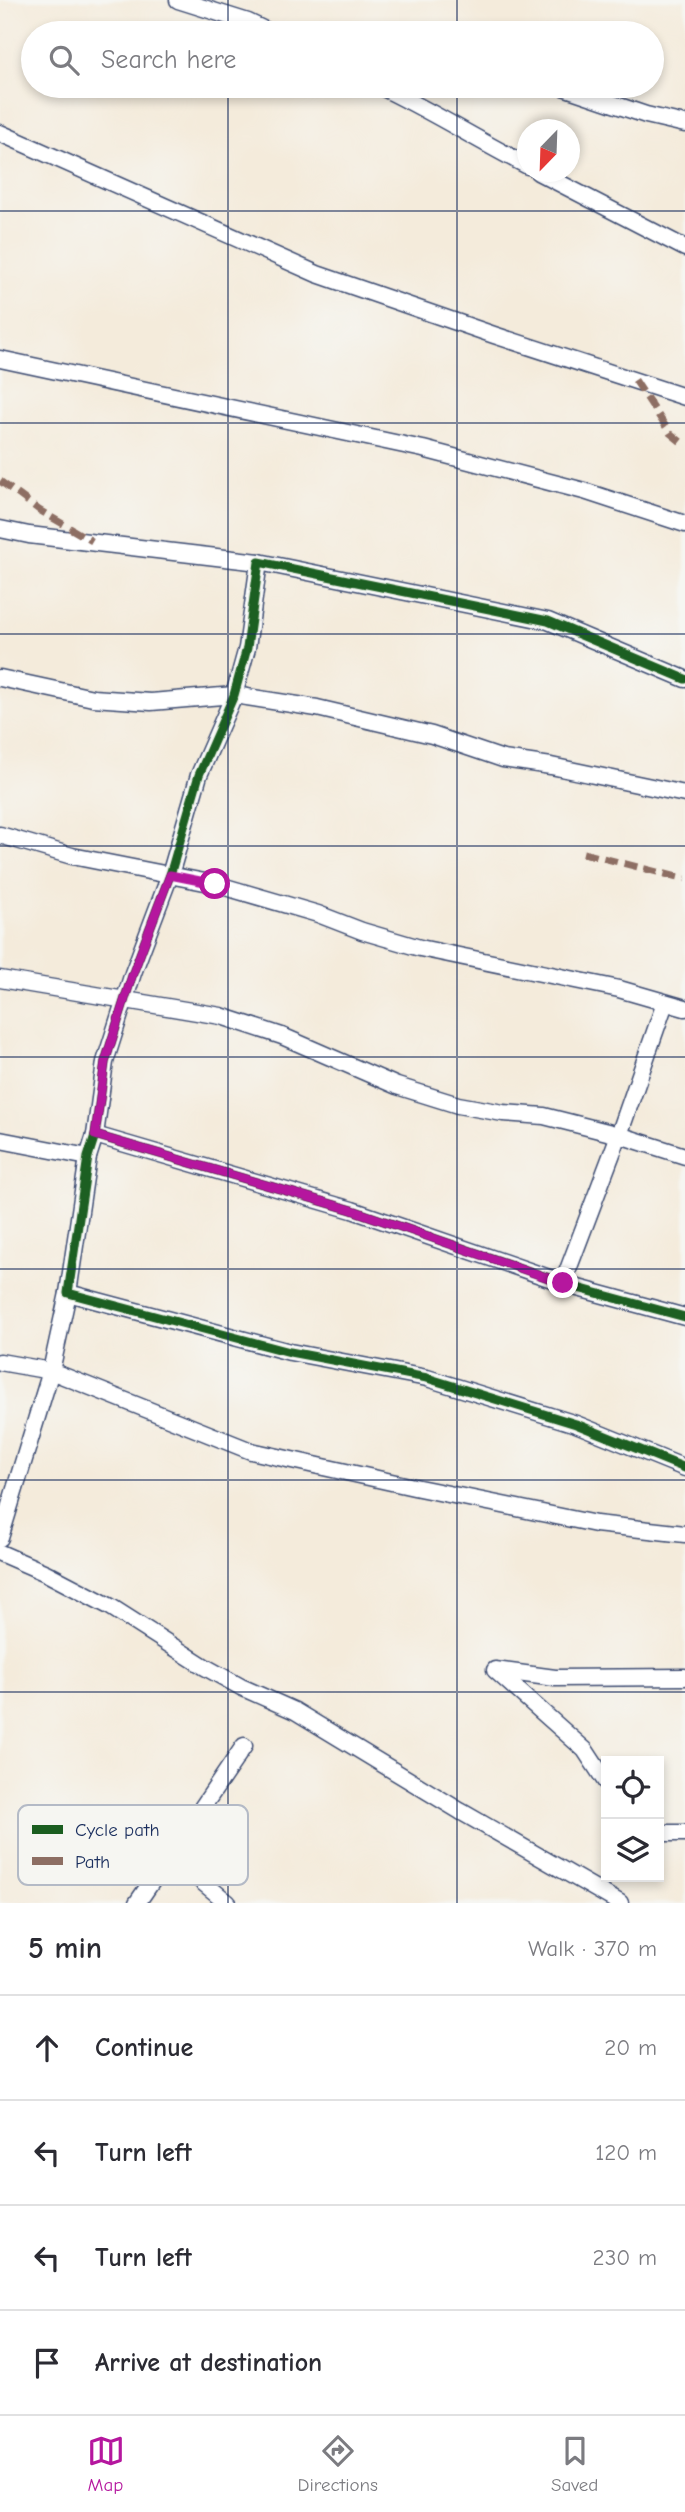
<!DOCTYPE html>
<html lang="en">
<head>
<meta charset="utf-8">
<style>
  :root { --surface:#fff; --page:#f2f2f3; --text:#2b2b33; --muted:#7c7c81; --line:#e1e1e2; --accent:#b5179e }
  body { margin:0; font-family:"Comic Neue",sans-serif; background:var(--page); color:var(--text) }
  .controls { position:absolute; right:21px; bottom:21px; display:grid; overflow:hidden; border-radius:0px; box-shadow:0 4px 10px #0003 }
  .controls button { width:63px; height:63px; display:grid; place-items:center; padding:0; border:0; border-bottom:2px solid var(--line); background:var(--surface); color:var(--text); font:35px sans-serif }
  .compass { position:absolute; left:517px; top:119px; width:63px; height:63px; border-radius:50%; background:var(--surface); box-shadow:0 4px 10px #0003; rotate:203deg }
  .stop { position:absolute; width:21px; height:21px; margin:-16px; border:5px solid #b5179e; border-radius:50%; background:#fff }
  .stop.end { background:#b5179e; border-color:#fff; box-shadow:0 2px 7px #0008 }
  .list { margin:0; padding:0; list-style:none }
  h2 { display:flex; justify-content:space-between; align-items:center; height:91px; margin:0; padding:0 28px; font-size:30px }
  h2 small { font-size:23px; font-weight:400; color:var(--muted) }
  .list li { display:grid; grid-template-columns:46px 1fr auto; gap:21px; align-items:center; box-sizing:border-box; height:105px; padding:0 28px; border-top:2px solid var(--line) }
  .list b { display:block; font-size:26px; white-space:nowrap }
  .list em { font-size:23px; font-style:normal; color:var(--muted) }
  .icon { flex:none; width:38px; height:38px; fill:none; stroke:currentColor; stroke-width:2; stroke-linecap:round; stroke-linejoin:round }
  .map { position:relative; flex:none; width:685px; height:1903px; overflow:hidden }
  .search { position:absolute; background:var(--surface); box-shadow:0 4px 10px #0003; left:21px; right:21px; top:21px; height:77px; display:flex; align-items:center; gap:18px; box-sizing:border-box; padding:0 24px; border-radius:38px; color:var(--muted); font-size:26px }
  .sheet { height:511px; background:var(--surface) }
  nav { display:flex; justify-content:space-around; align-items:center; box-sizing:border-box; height:98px; border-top:2px solid var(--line); background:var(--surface); font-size:19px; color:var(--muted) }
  nav a { display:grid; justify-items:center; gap:4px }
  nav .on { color:var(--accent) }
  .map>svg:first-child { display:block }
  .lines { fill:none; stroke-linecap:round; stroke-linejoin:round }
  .minor-casing { stroke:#3c4b71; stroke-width:19 }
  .minor { stroke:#fff; stroke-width:16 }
  .quiet { stroke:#8d6e63; stroke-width:7; stroke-dasharray:14 7; stroke-linecap:butt }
  .cycleway-casing { stroke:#f6f6f2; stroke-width:13 }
  .cycleway { stroke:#1b5e20; stroke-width:9 }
  .route { stroke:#b5179e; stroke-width:9 }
  .grid { fill:none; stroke:#1b2f5e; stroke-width:2; stroke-opacity:0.55 }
  .key { fill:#f6f6f2; stroke:#b4bac6; stroke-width:2 }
  .key-label { font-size:19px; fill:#1b2f5e }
</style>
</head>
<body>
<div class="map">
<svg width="685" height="1903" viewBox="0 0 685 1903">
  <rect width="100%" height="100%" fill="#f6f6f2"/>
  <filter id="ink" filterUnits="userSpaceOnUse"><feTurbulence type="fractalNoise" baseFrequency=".0143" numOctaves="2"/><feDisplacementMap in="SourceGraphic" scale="14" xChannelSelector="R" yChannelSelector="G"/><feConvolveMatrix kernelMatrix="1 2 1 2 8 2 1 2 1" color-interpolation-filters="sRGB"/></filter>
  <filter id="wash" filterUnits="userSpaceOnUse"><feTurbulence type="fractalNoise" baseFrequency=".00686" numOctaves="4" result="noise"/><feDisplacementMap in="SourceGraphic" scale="28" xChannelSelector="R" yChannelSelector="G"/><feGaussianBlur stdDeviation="1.57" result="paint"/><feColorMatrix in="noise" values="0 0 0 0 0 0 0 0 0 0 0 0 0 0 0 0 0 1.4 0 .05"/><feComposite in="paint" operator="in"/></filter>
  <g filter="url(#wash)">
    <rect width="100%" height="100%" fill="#f4ebdb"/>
  </g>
  <g filter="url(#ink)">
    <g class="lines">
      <defs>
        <g id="minor">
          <path d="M178,0L248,22L271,33"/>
          <path d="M379,86C430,110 477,140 528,166"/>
          <path d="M560,86L646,115L685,124"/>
          <path d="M0,133L317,274L494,335L685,397"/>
          <path d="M538,172L685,248"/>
          <path d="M0,359L423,449L584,491L685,524"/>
          <path d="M0,529L29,535L259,562"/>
          <path d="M0,678L93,698L151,702L234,695L317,708L432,735L503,759L551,766L685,794"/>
          <path d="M0,835L72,856L215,884L318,914L362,931L420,948L619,989L685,1008"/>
          <path d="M0,979L221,1016L282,1036L397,1086L458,1105L503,1113L544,1116L619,1135L665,1003"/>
          <path d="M95,1135L105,1062L133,973L170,875L199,775L234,695L247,648L259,562L548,621L685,679"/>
          <path d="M0,1140L88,1157"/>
          <path d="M563,1283L619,1135L685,1156"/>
          <path d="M68,1293L51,1371L251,1451L414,1487L596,1524L685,1534"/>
          <path d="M685,1317L578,1288L352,1210L95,1135L88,1157L68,1293L290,1352L427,1378L576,1424L685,1468"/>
          <path d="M0,1362L51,1371L0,1538"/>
          <path d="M0,1553L46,1573L111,1607L205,1667L241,1687L295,1711L460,1811L620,1903"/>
          <path d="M606,1782L585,1750L495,1670L555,1678L685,1677"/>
          <path d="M659,1833H685"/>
          <path d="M170,1855L244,1746"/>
          <path d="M137,1903L170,1855L228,1903"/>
        </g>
      </defs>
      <use href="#minor" class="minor-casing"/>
      <use href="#minor" class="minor"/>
      <g class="quiet">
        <path d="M635,380L670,433L685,445"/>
        <path d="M0,481L39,510L92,541"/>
        <path d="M583,853L685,879"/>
      </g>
      <defs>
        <g id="cycleway">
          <path d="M95,1135L105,1062L133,973L170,875L199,775L234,695L247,648L259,562L548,621L685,679"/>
          <path d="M685,1317L578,1288L352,1210L95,1135L88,1157L68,1293L290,1352L427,1378L576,1424L685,1468"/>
        </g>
      </defs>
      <use href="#cycleway" class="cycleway-casing"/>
      <use href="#cycleway" class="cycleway"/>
    </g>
  </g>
  <g class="lines" filter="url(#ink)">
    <path class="route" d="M215,884L170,875L133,973L105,1062L95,1135L352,1210L563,1283"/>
  </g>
  <path class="grid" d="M228,0V33M457,0V33M228,86V1903M457,86V1903M0,211H685M0,423H685M0,634H685M0,846H685M0,1057H685M0,1269H685M0,1480H685M0,1692H685"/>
  <rect x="18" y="1805" width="230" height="80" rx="10" class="key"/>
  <rect x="32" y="1825" width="31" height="9" fill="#1b5e20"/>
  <rect x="32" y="1857" width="31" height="8" fill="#8d6e63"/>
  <g class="key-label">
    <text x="75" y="1836">Cycle path</text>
    <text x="75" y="1868">Path</text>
  </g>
</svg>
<div class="controls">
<button><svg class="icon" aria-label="locate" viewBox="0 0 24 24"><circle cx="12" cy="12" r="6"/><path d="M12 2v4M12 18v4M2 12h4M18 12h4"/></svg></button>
<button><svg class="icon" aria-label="layers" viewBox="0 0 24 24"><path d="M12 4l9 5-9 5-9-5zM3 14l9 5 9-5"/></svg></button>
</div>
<svg class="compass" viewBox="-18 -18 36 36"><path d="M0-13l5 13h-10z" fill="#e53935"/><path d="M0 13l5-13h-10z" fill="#7c7c81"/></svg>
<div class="stop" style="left:215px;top:884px"></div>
<div class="stop end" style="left:563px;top:1283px"></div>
<div class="search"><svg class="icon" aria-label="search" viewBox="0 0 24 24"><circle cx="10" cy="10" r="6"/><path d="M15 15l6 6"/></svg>Search here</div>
</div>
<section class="sheet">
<h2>5 min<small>Walk · 370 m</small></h2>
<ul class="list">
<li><svg class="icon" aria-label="ahead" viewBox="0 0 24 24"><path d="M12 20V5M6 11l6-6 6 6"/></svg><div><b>Continue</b></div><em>20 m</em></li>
<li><svg class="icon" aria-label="left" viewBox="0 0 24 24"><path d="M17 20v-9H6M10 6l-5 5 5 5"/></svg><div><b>Turn left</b></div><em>120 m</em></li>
<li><svg class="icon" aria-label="left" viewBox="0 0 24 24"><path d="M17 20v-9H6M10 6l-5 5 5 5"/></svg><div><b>Turn left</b></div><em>230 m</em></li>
<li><svg class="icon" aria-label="arrive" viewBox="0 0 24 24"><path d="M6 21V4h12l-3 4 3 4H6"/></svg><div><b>Arrive at destination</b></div></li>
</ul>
</section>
<nav>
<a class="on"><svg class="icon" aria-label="map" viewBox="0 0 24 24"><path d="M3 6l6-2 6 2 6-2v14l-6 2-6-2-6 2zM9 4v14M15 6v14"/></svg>Map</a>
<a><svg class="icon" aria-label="directions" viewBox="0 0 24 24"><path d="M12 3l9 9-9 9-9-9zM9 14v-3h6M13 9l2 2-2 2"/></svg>Directions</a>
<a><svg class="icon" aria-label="saved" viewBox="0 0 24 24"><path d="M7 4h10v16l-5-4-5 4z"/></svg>Saved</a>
</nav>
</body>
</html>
